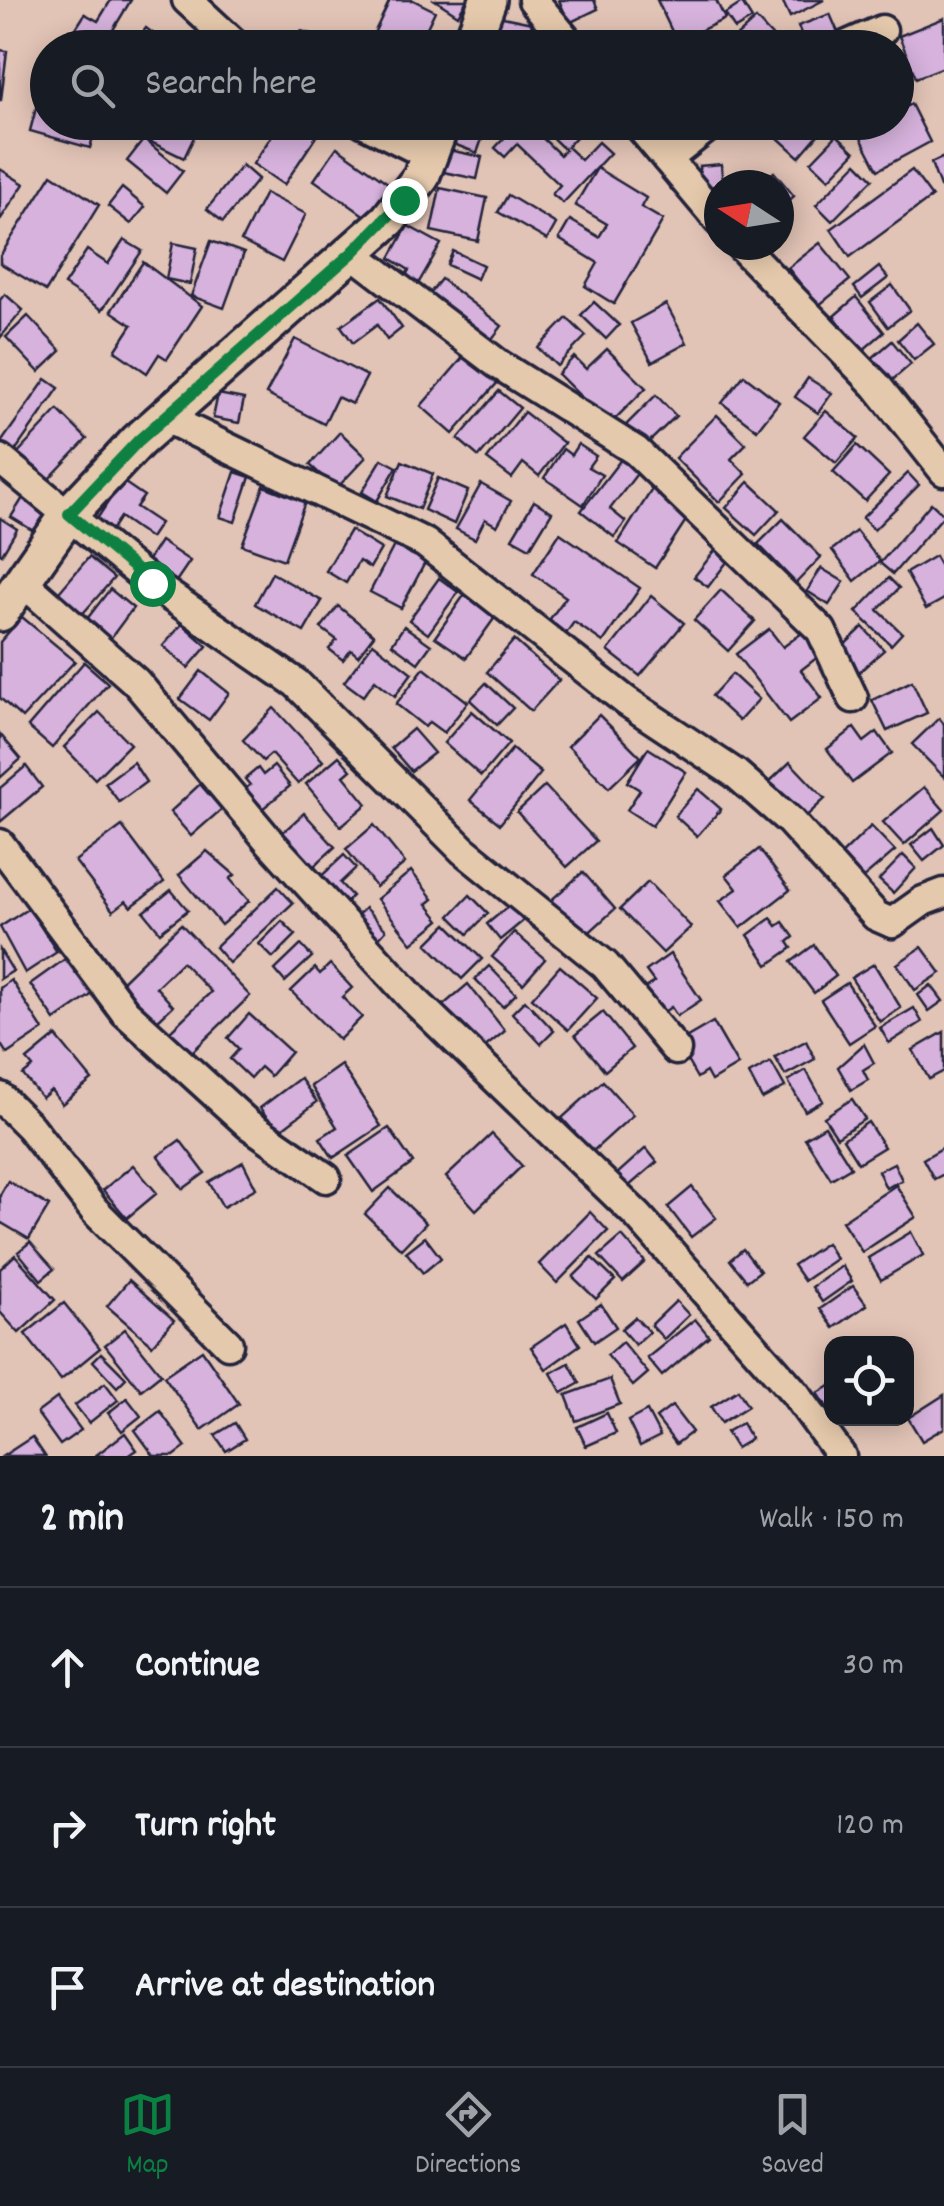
<!DOCTYPE html>
<html lang="en">
<head>
<meta charset="utf-8">
<style>
  :root { --surface:#171b24; --page:#242831; --text:#f1f3f6; --muted:#9ea1a6; --line:#363941; --accent:#0b8043 }
  body { margin:0; font-family:Dekko,sans-serif; background:var(--page); color:var(--text) }
  .controls { position:absolute; right:30px; bottom:30px; display:grid; overflow:hidden; border-radius:20px; box-shadow:0 5px 25px #0003 }
  .controls button { width:90px; height:90px; display:grid; place-items:center; padding:0; border:0; border-bottom:2px solid var(--line); background:var(--surface); color:var(--text); font:50px sans-serif }
  .compass { position:absolute; left:704px; top:170px; width:90px; height:90px; border-radius:50%; background:var(--surface); box-shadow:0 5px 25px #0003; rotate:282deg }
  .stop { position:absolute; width:30px; height:30px; margin:-22px; border:8px solid #0b8043; border-radius:50%; background:#fff }
  .stop.end { background:#0b8043; border-color:#fff; box-shadow:0 2px 10px #0008 }
  .list { margin:0; padding:0; list-style:none }
  h2 { display:flex; justify-content:space-between; align-items:center; height:130px; margin:0; padding:0 40px; font-size:42px }
  h2 small { font-size:32px; font-weight:400; color:var(--muted) }
  .list li { display:grid; grid-template-columns:65px 1fr auto; gap:30px; align-items:center; box-sizing:border-box; height:160px; padding:0 40px; border-top:2px solid var(--line) }
  .list b { display:block; font-size:38px; white-space:nowrap }
  .list em { font-size:32px; font-style:normal; color:var(--muted) }
  .icon { flex:none; width:55px; height:55px; fill:none; stroke:currentColor; stroke-width:2; stroke-linecap:round; stroke-linejoin:round }
  .map { position:relative; flex:none; width:944px; height:1456px; overflow:hidden }
  .search { position:absolute; background:var(--surface); box-shadow:0 5px 25px #0003; left:30px; right:30px; top:30px; height:110px; display:flex; align-items:center; gap:25px; box-sizing:border-box; padding:0 35px; border-radius:55px; color:var(--muted); font-size:38px }
  .sheet { height:610px; background:var(--surface) }
  nav { display:flex; justify-content:space-around; align-items:center; box-sizing:border-box; height:140px; border-top:2px solid var(--line); background:var(--surface); font-size:28px; color:var(--muted) }
  nav a { display:grid; justify-items:center; gap:5px }
  nav .on { color:var(--accent) }
  .map>svg:first-child { display:block }
  .building { fill:#d6b2dc; stroke:#22223b; stroke-width:2.5 }
  .lines { fill:none; stroke-linecap:round; stroke-linejoin:round }
  .minor-casing { stroke:#22223b; stroke-width:35 }
  .tertiary-casing { stroke:#22223b; stroke-width:42 }
  .minor { stroke:#e5c9ac; stroke-width:28 }
  .tertiary { stroke:#e5c9ac; stroke-width:35 }
  .route { stroke:#0b8043; stroke-width:12 }
</style>
</head>
<body>
<div class="map">
<svg width="944" height="1456" viewBox="0 0 944 1456">
  <rect width="100%" height="100%" fill="#e2c4b6"/>
  <filter id="ink" filterUnits="userSpaceOnUse"><feTurbulence type="fractalNoise" baseFrequency=".01" numOctaves="2"/><feDisplacementMap in="SourceGraphic" scale="20" xChannelSelector="R" yChannelSelector="G"/><feConvolveMatrix kernelMatrix="1 2 1 2 8 2 1 2 1" color-interpolation-filters="sRGB"/></filter>
  <g filter="url(#ink)">
    <g class="building">
      <path d="M111,0H131L104,45L76,28L85,14L98,21Z"/>
      <path d="M390,0H413L435,11L417,48H367Z"/>
      <path d="M435,0H467L458,15Z"/>
      <path d="M559,0H594L598,9L569,23Z"/>
      <path d="M657,0H716L725,19L677,42Z"/>
      <path d="M782,0H824L790,17Z"/>
      <path d="M742,3L752,19L735,29L725,14Z"/>
      <path d="M830,14L841,39L820,48H814L811,42L805,44L798,26Z"/>
      <path d="M498,16L532,23L527,48H492Z"/>
      <path d="M944,18V67L916,78L899,36Z"/>
      <path d="M756,19L780,45L778,48H742L734,39Z"/>
      <path d="M146,28L172,48H131Z"/>
      <path d="M301,31L343,43L342,48H297Z"/>
      <path d="M0,50L7,51L1,100H0Z"/>
      <path d="M41,89L48,90V122H97L90,148L30,131Z"/>
      <path d="M911,104L930,142L878,170L858,132L877,122H896V112Z"/>
      <path d="M142,122H182L180,127L195,135L184,158L136,135Z"/>
      <path d="M281,122L325,123L284,185L253,164Z"/>
      <path d="M458,122H488L477,153L451,143Z"/>
      <path d="M519,122H526L560,155L565,150L536,122H582L586,126L567,147L581,160L598,142L610,153L563,203L552,194L560,185L517,144L505,157L495,148Z"/>
      <path d="M792,122H829L799,157L778,138Z"/>
      <path d="M837,135L855,152L829,179L811,162Z"/>
      <path d="M144,139L183,171L166,193L127,161Z"/>
      <path d="M337,147L395,188L372,221L314,180Z"/>
      <path d="M444,149L482,157L477,179L439,171Z"/>
      <path d="M944,157V186L940,187L931,163Z"/>
      <path d="M857,163L873,179L832,221L816,205Z"/>
      <path d="M721,164L723,185L701,188L699,166Z"/>
      <path d="M242,165L258,179L223,222L207,209Z"/>
      <path d="M597,168L646,198L641,207L663,220L614,304L585,286L598,263L559,239L570,220L599,237L607,224L575,205Z"/>
      <path d="M0,169L24,184L0,220Z"/>
      <path d="M912,170L932,197L850,257L831,229Z"/>
      <path d="M774,172L794,196L779,209V185H758Z"/>
      <path d="M52,174L99,205L46,291L0,263V256Z"/>
      <path d="M122,188L145,207L131,224L108,206Z"/>
      <path d="M440,188L487,198L478,241L431,231Z"/>
      <path d="M265,193L306,214L282,262L241,241Z"/>
      <path d="M508,195L556,224L547,240L498,212Z"/>
      <path d="M408,226L441,244L411,296L398,289L409,270L390,258Z"/>
      <path d="M124,240L142,251L102,310L64,285L87,250L108,264Z"/>
      <path d="M211,241L244,253L224,308L191,296Z"/>
      <path d="M173,243L197,248L190,284L166,279Z"/>
      <path d="M820,243L850,280L818,306L788,268Z"/>
      <path d="M453,251L483,265L477,279L447,265Z"/>
      <path d="M143,262L202,306L167,359L159,354L147,373L115,351L132,325L111,311Z"/>
      <path d="M879,267L888,278L862,298L854,287Z"/>
      <path d="M441,279L502,326L488,344L427,297Z"/>
      <path d="M892,285L910,310L888,327L870,302Z"/>
      <path d="M5,294L23,310L0,338V300Z"/>
      <path d="M856,297L884,332L862,351L834,316Z"/>
      <path d="M380,298L402,328L387,340L377,325L353,343L341,326Z"/>
      <path d="M594,302L619,325L606,339L581,315Z"/>
      <path d="M666,304L687,343L652,362L631,323Z"/>
      <path d="M28,316L61,351L39,372L6,337Z"/>
      <path d="M567,318L586,336L557,366L538,348Z"/>
      <path d="M917,323L934,344L914,360L898,340Z"/>
      <path d="M295,339L367,376L352,404L337,397L324,424L266,394Z"/>
      <path d="M892,341L911,364L889,383L870,360Z"/>
      <path d="M607,349L646,388L609,425L558,374L574,357L586,369Z"/>
      <path d="M466,354L498,382L453,434L421,406Z"/>
      <path d="M744,375L779,402L757,430L722,403Z"/>
      <path d="M808,378L832,393L818,413L795,397Z"/>
      <path d="M46,379L59,388L13,454L0,444Z"/>
      <path d="M499,391L520,408L479,457L458,439Z"/>
      <path d="M218,394L244,399L239,423L213,418Z"/>
      <path d="M656,395L676,416L645,446L626,425Z"/>
      <path d="M58,410L87,439L44,484L15,456Z"/>
      <path d="M826,411L858,438L836,463L804,436Z"/>
      <path d="M524,412L564,443L539,476L523,463L512,478L487,459Z"/>
      <path d="M717,415L746,444L731,459L746,474L719,502L675,458Z"/>
      <path d="M340,432L366,457L336,489L310,465Z"/>
      <path d="M578,444L596,456L588,467L602,475L583,505L544,478L563,449L571,455Z"/>
      <path d="M857,445L889,475L865,501L833,472Z"/>
      <path d="M622,458L639,471L610,509L626,522L614,537L581,511Z"/>
      <path d="M382,459L397,467L377,501L362,492Z"/>
      <path d="M402,461L433,474L419,509L387,496Z"/>
      <path d="M235,472L250,477L235,522L220,517Z"/>
      <path d="M908,473L919,485L874,530L862,518Z"/>
      <path d="M438,478L468,491L454,524L424,510Z"/>
      <path d="M122,481L144,496L136,507L160,523L150,538L120,517L106,538L91,528Z"/>
      <path d="M749,482L779,510L756,535L726,508Z"/>
      <path d="M656,483L694,508L655,568L618,543Z"/>
      <path d="M481,484L511,501L497,526L485,519L475,539L456,529Z"/>
      <path d="M264,486L305,502L284,560L242,545Z"/>
      <path d="M26,493L54,510L40,535L11,517Z"/>
      <path d="M534,501L552,512L530,548L512,538Z"/>
      <path d="M931,503L944,515L893,574L880,563Z"/>
      <path d="M0,518L17,529L2,554L0,553Z"/>
      <path d="M783,519L821,557L796,583L758,544Z"/>
      <path d="M350,530L381,549L370,568L359,561L346,583L326,571Z"/>
      <path d="M856,531L880,561L855,581L832,550Z"/>
      <path d="M560,533L640,588L603,642L574,622L565,635L547,623L566,597L533,574Z"/>
      <path d="M398,538L429,555L401,608L370,592Z"/>
      <path d="M160,541L190,561L173,586L144,566Z"/>
      <path d="M717,548L730,558L708,587L694,577Z"/>
      <path d="M935,556L944,572V599L926,609L906,573Z"/>
      <path d="M89,557L114,578L78,619L54,598Z"/>
      <path d="M821,568L844,582L829,605L807,591Z"/>
      <path d="M272,573L322,601L304,632L255,604Z"/>
      <path d="M439,578L458,592L428,634L409,620Z"/>
      <path d="M889,578L899,588L878,610L902,633L891,645L856,612Z"/>
      <path d="M110,589L133,608L104,647L80,628Z"/>
      <path d="M721,590L755,621L728,651L694,620Z"/>
      <path d="M465,594L496,616L466,658L435,637Z"/>
      <path d="M651,596L684,623L640,676L608,651Z"/>
      <path d="M338,606L374,635L358,656L351,650L343,660L329,649L337,640L321,628Z"/>
      <path d="M22,617L75,661L22,718L0,698V642Z"/>
      <path d="M182,624L207,646L188,668L163,646Z"/>
      <path d="M404,626L431,645L418,663L392,644Z"/>
      <path d="M863,627L884,650L858,673L838,651Z"/>
      <path d="M769,629L783,647L806,630L823,653L801,670L822,698L789,723L736,654Z"/>
      <path d="M514,640L559,680L531,711L487,672Z"/>
      <path d="M373,643L412,673L395,696L375,680L363,696L344,682Z"/>
      <path d="M84,662L108,683L52,748L28,727Z"/>
      <path d="M424,668L468,702L444,733L429,722L425,727L396,704Z"/>
      <path d="M201,671L229,693L209,720L180,699Z"/>
      <path d="M732,674L759,699L739,721L712,696Z"/>
      <path d="M912,681L927,713L887,731L872,700Z"/>
      <path d="M486,683L513,708L497,725L470,700Z"/>
      <path d="M274,708L323,761L298,784L271,754L263,761L243,740Z"/>
      <path d="M472,711L509,743L481,776L444,743Z"/>
      <path d="M99,712L130,744L95,779L64,747Z"/>
      <path d="M599,715L641,757L609,788L568,746Z"/>
      <path d="M939,718L944,724V777L912,744Z"/>
      <path d="M854,728L864,742L877,732L892,753L852,783L827,749Z"/>
      <path d="M413,729L434,753L411,771L391,748Z"/>
      <path d="M0,734L21,759L0,778Z"/>
      <path d="M648,748L686,772L652,826L627,810L640,790L627,782Z"/>
      <path d="M512,749L541,773L500,824L470,800Z"/>
      <path d="M339,756L351,770L344,776L367,804L341,826L306,784Z"/>
      <path d="M133,762L146,782L119,802L105,783Z"/>
      <path d="M790,762L825,799L798,824L764,787Z"/>
      <path d="M26,766L42,787L0,822V788Z"/>
      <path d="M274,766L290,786L261,810L245,789L250,785L245,779L258,768L263,775Z"/>
      <path d="M200,784L222,809L191,836L170,812Z"/>
      <path d="M545,786L596,841L567,867L517,812Z"/>
      <path d="M924,787L944,810L904,845L883,822Z"/>
      <path d="M698,789L721,809L697,836L675,816Z"/>
      <path d="M304,813L335,847L313,867L282,833Z"/>
      <path d="M374,825L405,863L376,887L346,849Z"/>
      <path d="M122,826L164,882L131,907L126,901L113,911L75,861Z"/>
      <path d="M871,826L895,851L854,886L832,864Z"/>
      <path d="M933,828L944,845L924,861L911,845Z"/>
      <path d="M759,849L790,890L741,928L720,901L737,889L726,875Z"/>
      <path d="M207,851L235,875L230,879L249,901L221,925L179,875Z"/>
      <path d="M344,855L356,868L340,883L352,896L340,908L315,882Z"/>
      <path d="M903,855L916,868L893,893L879,880Z"/>
      <path d="M411,871L433,899L427,904L440,920L412,943L377,899Z"/>
      <path d="M583,872L615,909L582,939L549,902Z"/>
      <path d="M648,882L691,927L663,953L620,909Z"/>
      <path d="M278,887L293,903L229,963L215,947Z"/>
      <path d="M171,890L188,910L160,932L144,912Z"/>
      <path d="M470,895L488,913L468,934L450,916Z"/>
      <path d="M510,905L523,921L500,940L487,924Z"/>
      <path d="M29,908L57,952L25,973L0,927Z"/>
      <path d="M365,908L386,930L374,943L352,920Z"/>
      <path d="M771,918L777,926L783,922L794,937L788,942L792,948L768,965L748,935Z"/>
      <path d="M282,921L296,935L273,958L259,944Z"/>
      <path d="M181,924L250,996L190,1054L169,1032L211,992L182,962L156,987L173,1006L155,1023L118,985Z"/>
      <path d="M447,924L482,959L462,979L427,944Z"/>
      <path d="M514,932L545,959L523,984L492,957Z"/>
      <path d="M301,945L312,957L285,982L275,970Z"/>
      <path d="M814,945L836,976L814,993L791,962Z"/>
      <path d="M922,947L941,973L915,990L897,964Z"/>
      <path d="M0,950L13,971L0,979Z"/>
      <path d="M72,954L97,991L55,1020L30,984Z"/>
      <path d="M670,954L701,1000L677,1016L671,1007L658,1016L640,991L654,982L646,971Z"/>
      <path d="M330,964L352,988L342,997L362,1017L339,1040L291,991L315,968L320,974Z"/>
      <path d="M874,964L901,1008L880,1022L851,978Z"/>
      <path d="M489,966L516,994L503,1007L475,979Z"/>
      <path d="M560,966L597,998L568,1030L532,998Z"/>
      <path d="M11,980L43,1030L7,1054L0,1043V988Z"/>
      <path d="M847,983L875,1026L849,1043L821,1000Z"/>
      <path d="M468,984L505,1031L478,1053L441,1007Z"/>
      <path d="M931,985L943,1001L929,1011L918,995Z"/>
      <path d="M525,1000L554,1031L541,1044L512,1013Z"/>
      <path d="M914,1008L922,1022L889,1043L880,1028Z"/>
      <path d="M603,1012L632,1048L605,1071L575,1035Z"/>
      <path d="M249,1014L291,1052L270,1076L260,1067L250,1078L230,1059L239,1049L228,1038Z"/>
      <path d="M713,1022L738,1065L711,1081L706,1072L697,1078L677,1043Z"/>
      <path d="M944,1032V1071L929,1079L913,1050Z"/>
      <path d="M56,1036L92,1080L62,1104L51,1090L42,1098L23,1075L33,1067L27,1060Z"/>
      <path d="M806,1041L815,1059L785,1075L775,1057Z"/>
      <path d="M864,1044L874,1063L863,1070L868,1080L851,1090L838,1067Z"/>
      <path d="M771,1062L785,1087L762,1099L749,1074Z"/>
      <path d="M341,1065L381,1126L333,1158L320,1138L337,1127L311,1086Z"/>
      <path d="M806,1070L823,1101L805,1111L788,1081Z"/>
      <path d="M300,1078L317,1102L278,1132L260,1108Z"/>
      <path d="M603,1081L633,1115L592,1152L562,1118Z"/>
      <path d="M852,1099L865,1119L837,1137L824,1117Z"/>
      <path d="M868,1122L884,1147L858,1163L843,1139Z"/>
      <path d="M825,1126L851,1167L831,1179L805,1138Z"/>
      <path d="M389,1128L413,1163L373,1192L348,1156Z"/>
      <path d="M492,1134L522,1166L476,1210L446,1177Z"/>
      <path d="M180,1140L205,1173L183,1189L158,1156Z"/>
      <path d="M944,1147V1174L934,1179L923,1159Z"/>
      <path d="M646,1148L657,1162L628,1187L617,1174Z"/>
      <path d="M243,1162L256,1188L223,1207L209,1182Z"/>
      <path d="M894,1163L902,1180L886,1188L878,1171Z"/>
      <path d="M133,1165L157,1193L127,1218L103,1190Z"/>
      <path d="M8,1181L49,1206L29,1239L0,1222V1195Z"/>
      <path d="M896,1185L916,1217L862,1252L842,1221Z"/>
      <path d="M692,1187L716,1218L691,1237L668,1207Z"/>
      <path d="M390,1188L426,1223L401,1249L365,1214Z"/>
      <path d="M590,1212L608,1231L557,1283L539,1264Z"/>
      <path d="M911,1232L923,1255L881,1280L868,1258Z"/>
      <path d="M622,1236L645,1262L623,1282L599,1256Z"/>
      <path d="M425,1237L441,1258L423,1273L406,1252Z"/>
      <path d="M30,1242L54,1269L41,1280L18,1252Z"/>
      <path d="M826,1243L836,1259L804,1281L793,1265Z"/>
      <path d="M743,1249L760,1271L747,1281L730,1260Z"/>
      <path d="M15,1255L55,1300L19,1333L0,1312V1269Z"/>
      <path d="M592,1258L615,1280L596,1299L573,1277Z"/>
      <path d="M842,1266L852,1281L822,1302L812,1287Z"/>
      <path d="M129,1280L174,1320L152,1345L107,1306Z"/>
      <path d="M853,1286L867,1305L834,1328L820,1309Z"/>
      <path d="M676,1301L689,1315L664,1339L651,1325Z"/>
      <path d="M64,1303L100,1348L61,1380L25,1334Z"/>
      <path d="M601,1304L616,1327L594,1342L579,1319Z"/>
      <path d="M635,1317L649,1332L635,1345L621,1329Z"/>
      <path d="M695,1319L709,1336L662,1376L647,1358Z"/>
      <path d="M566,1323L580,1345L546,1369L531,1347Z"/>
      <path d="M125,1329L161,1374L141,1390L105,1345Z"/>
      <path d="M622,1342L648,1373L633,1386L607,1355Z"/>
      <path d="M202,1350L239,1404L202,1430L164,1376Z"/>
      <path d="M101,1353L126,1378L117,1387L93,1361Z"/>
      <path d="M569,1363L580,1383L562,1393L551,1373Z"/>
      <path d="M610,1379L620,1404L576,1421L566,1395Z"/>
      <path d="M105,1383L118,1400L89,1423L75,1405Z"/>
      <path d="M832,1385V1415L818,1393Z"/>
      <path d="M738,1390L748,1406L721,1423L711,1407Z"/>
      <path d="M944,1395V1428L922,1441L908,1418Z"/>
      <path d="M57,1398L81,1430L60,1445L37,1413Z"/>
      <path d="M127,1398L141,1416L122,1431L108,1413Z"/>
      <path d="M672,1406L692,1432L676,1444L656,1418Z"/>
      <path d="M160,1411L186,1447L174,1456H154L135,1430Z"/>
      <path d="M647,1411L660,1436L640,1446L628,1421Z"/>
      <path d="M607,1413L616,1433L586,1446L577,1427Z"/>
      <path d="M235,1423L245,1439L226,1451L215,1435Z"/>
      <path d="M742,1423L751,1439L736,1448L726,1432Z"/>
      <path d="M125,1433L137,1450L128,1456H95Z"/>
      <path d="M32,1437L45,1456H3Z"/>
    </g>
    <g class="lines">
      <defs>
        <g id="minor">
          <path d="M187,0L239,48"/>
          <path d="M533,0L573,48"/>
          <path d="M841,48L882,30"/>
          <path d="M363,122L431,156"/>
          <path d="M636,122L719,221"/>
          <path d="M667,159L714,122"/>
          <path d="M740,245L876,385L944,471"/>
          <path d="M352,253L498,364L636,451L821,630L853,698"/>
          <path d="M164,417L425,543L626,701L736,774L790,821L876,916L892,923L923,901L944,893"/>
          <path d="M0,459L151,583L296,683L463,850L605,965L676,1050"/>
          <path d="M23,582L136,682L270,842L413,999L638,1216L795,1393L841,1456"/>
          <path d="M0,844L125,1012L248,1124L326,1178"/>
          <path d="M0,1097L30,1127L95,1211L228,1344"/>
        </g>
        <g id="tertiary">
          <path d="M470,48L488,0"/>
          <path d="M0,613L69,514L138,441L388,220L421,177L442,122"/>
        </g>
      </defs>
      <use href="#minor" class="minor-casing"/>
      <use href="#tertiary" class="tertiary-casing"/>
      <use href="#minor" class="minor"/>
      <use href="#tertiary" class="tertiary"/>
    </g>
  </g>
  <g class="lines" filter="url(#ink)">
    <path class="route" d="M152,583L69,514L138,441L352,253L404,200"/>
  </g>
</svg>
<div class="controls">
<button><svg class="icon" aria-label="locate" viewBox="0 0 24 24"><circle cx="12" cy="12" r="6"/><path d="M12 2v4M12 18v4M2 12h4M18 12h4"/></svg></button>
</div>
<svg class="compass" viewBox="-18 -18 36 36"><path d="M0-13l5 13h-10z" fill="#e53935"/><path d="M0 13l5-13h-10z" fill="#9ea1a6"/></svg>
<div class="stop" style="left:152px;top:583px"></div>
<div class="stop end" style="left:404px;top:200px"></div>
<div class="search"><svg class="icon" aria-label="search" viewBox="0 0 24 24"><circle cx="10" cy="10" r="6"/><path d="M15 15l6 6"/></svg>Search here</div>
</div>
<section class="sheet">
<h2>2 min<small>Walk · 150 m</small></h2>
<ul class="list">
<li><svg class="icon" aria-label="ahead" viewBox="0 0 24 24"><path d="M12 20V5M6 11l6-6 6 6"/></svg><div><b>Continue</b></div><em>30 m</em></li>
<li><svg class="icon" aria-label="right" viewBox="0 0 24 24"><path d="M7 20v-9h11M14 6l5 5-5 5"/></svg><div><b>Turn right</b></div><em>120 m</em></li>
<li><svg class="icon" aria-label="arrive" viewBox="0 0 24 24"><path d="M6 21V4h12l-3 4 3 4H6"/></svg><div><b>Arrive at destination</b></div></li>
</ul>
</section>
<nav>
<a class="on"><svg class="icon" aria-label="map" viewBox="0 0 24 24"><path d="M3 6l6-2 6 2 6-2v14l-6 2-6-2-6 2zM9 4v14M15 6v14"/></svg>Map</a>
<a><svg class="icon" aria-label="directions" viewBox="0 0 24 24"><path d="M12 3l9 9-9 9-9-9zM9 14v-3h6M13 9l2 2-2 2"/></svg>Directions</a>
<a><svg class="icon" aria-label="saved" viewBox="0 0 24 24"><path d="M7 4h10v16l-5-4-5 4z"/></svg>Saved</a>
</nav>
</body>
</html>
